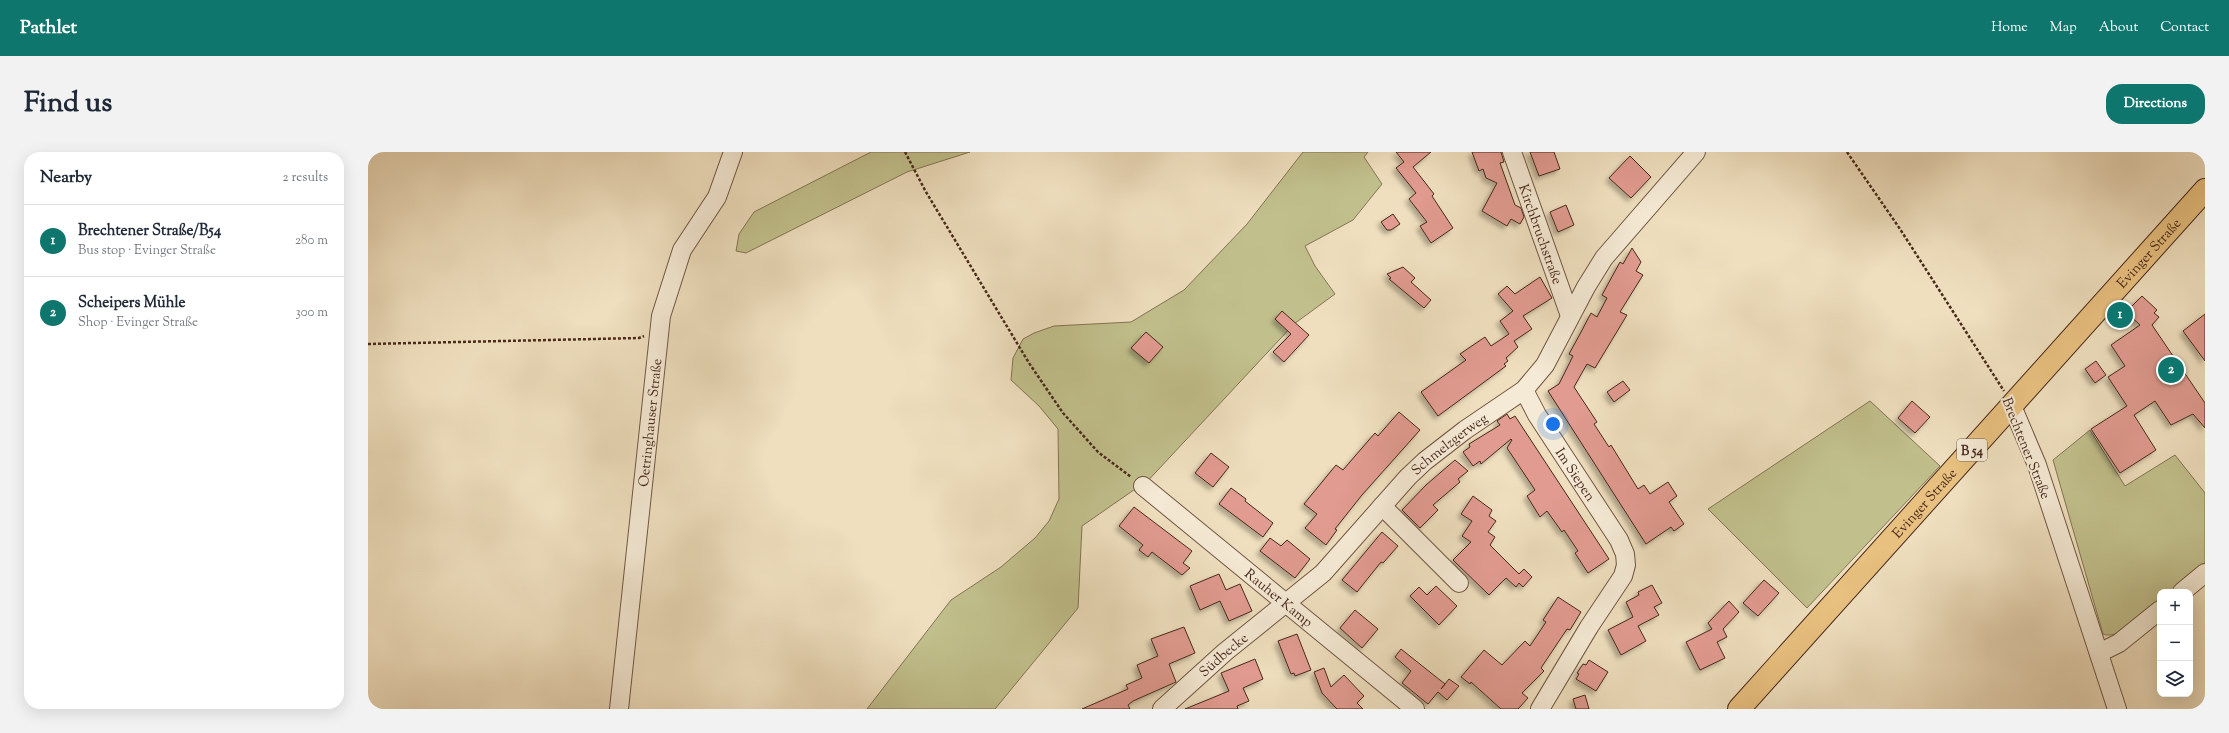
<!DOCTYPE html>
<html lang="en">
<head>
<meta charset="utf-8">
<style>
  :root { --surface:#fff; --page:#f2f2f3; --text:#1f2937; --muted:#747a83; --line:#e0e1e3; --accent:#0f766e }
  body { margin:0; font-family:"Sorts Mill Goudy",serif; background:var(--page); color:var(--text) }
  .controls { position:absolute; right:12px; bottom:12px; display:grid; overflow:hidden; border-radius:8px; box-shadow:0 4px 16px #0002 }
  .controls button { width:36px; height:36px; display:grid; place-items:center; padding:0; border:0; border-bottom:1px solid var(--line); background:var(--surface); color:var(--text); font:20px sans-serif }
  .you { position:absolute; left:1185px; top:272px; width:14px; height:14px; margin:-10px; border:3px solid #fff; border-radius:50%; background:#1a73e8; box-shadow:0 0 0 6px #1a73e833 }
  .badge { display:grid; place-items:center; width:26px; height:26px; border-radius:50%; background:var(--accent); color:#fff; font-size:13px; font-weight:700 }
  .pin { position:absolute; translate:-50% -50%; border:2px solid #fff; box-shadow:0 1px 4px #0006 }
  .list { margin:0; padding:0; list-style:none }
  h2 { display:flex; justify-content:space-between; align-items:center; height:52px; margin:0; padding:0 16px; font-size:17px }
  h2 small { font-size:13px; font-weight:400; color:var(--muted) }
  .list li { display:grid; grid-template-columns:26px 1fr auto; gap:12px; align-items:center; box-sizing:border-box; height:72px; padding:0 16px; border-top:1px solid var(--line) }
  .list b { display:block; font-size:15px; white-space:nowrap }
  .list p { margin:0; font-size:13px; white-space:nowrap; color:var(--muted) }
  .list em { font-size:13px; font-style:normal; color:var(--muted) }
  .icon { flex:none; width:22px; height:22px; fill:none; stroke:currentColor; stroke-width:2; stroke-linecap:round; stroke-linejoin:round }
  .map { position:relative; flex:none; width:1837px; height:557px; overflow:hidden; border-radius:16px }
  header { display:flex; align-items:center; gap:24px; box-sizing:border-box; height:56px; padding:0 20px; background:var(--accent); color:#fff }
  header strong { font-size:19px }
  nav { display:flex; gap:22px; margin-inline-start:auto; font-size:14px }
  .intro { display:flex; align-items:center; justify-content:space-between; box-sizing:border-box; height:96px; padding:0 24px }
  h1 { margin:0; font-size:28px }
  .button { padding:10px 18px; border-radius:16px; background:var(--accent); color:#fff; font-size:14px; font-weight:700 }
  main { display:flex; gap:24px; padding:0 24px }
  aside { flex:1; background:var(--surface); border-radius:16px; box-shadow:0 4px 16px #0002 }
  .map>svg:first-child { display:block }
  .green { fill:#c1c08c; stroke:#847454 }
  .building { fill:#e19b90; stroke:#48281c; filter:url(#shadow) }
  .lines { fill:none; stroke-linecap:round; stroke-linejoin:round }
  .minor-casing { stroke:#725644; stroke-width:20 }
  .major-casing { stroke:#48281c; stroke-width:24 }
  .path { stroke:#48281c; stroke-width:2.5; stroke-dasharray:3 2; stroke-linecap:butt }
  .minor { stroke:#f5ead5; stroke-width:18 }
  .major { stroke:#e8c07f; stroke-width:22 }
  .labels { text-anchor:middle; stroke-width:4; stroke-linejoin:round; paint-order:stroke }
  .shield { fill:#f5ead5; stroke:#7c6254; stroke-width:1 }
  .shield-label { font-size:13px; font-weight:bold; fill:#48281c }
  .street-label { font-size:14px; fill:#48281c; stroke:#f5ead5 }
</style>
</head>
<body>
<header>
<strong>Pathlet</strong>
<nav><a>Home</a><a>Map</a><a>About</a><a>Contact</a></nav>
</header>
<div class="intro"><h1>Find us</h1><a class="button">Directions</a></div>
<main>
<aside>
<h2>Nearby<small>2 results</small></h2>
<ul class="list">
<li><span class="badge">1</span><div><b>Brechtener Straße/B54</b><p>Bus stop · Evinger Straße</p></div><em>280 m</em></li>
<li><span class="badge">2</span><div><b>Scheipers Mühle</b><p>Shop · Evinger Straße</p></div><em>300 m</em></li>
</ul>
</aside>
<div class="map">
<svg width="1837" height="557" viewBox="0 0 1837 557">
  <defs>
    <filter id="shadow"><feDropShadow dx="-3.5" dy="3.5" stdDeviation="2" flood-color="#0004"/></filter>
  </defs>
  <rect width="100%" height="100%" fill="#efdfbe"/>
  <filter id="stains"><feTurbulence type="fractalNoise" baseFrequency=".005" numOctaves="4"/><feColorMatrix values="0 0 0 0 .2 0 0 0 0 .09 0 0 0 0 .02 0 0 0 .5 -.17"/></filter>
  <radialGradient id="worn" r=".72"><stop offset=".6" stop-color="#630" stop-opacity="0"/><stop offset="1" stop-color="#630" stop-opacity=".3"/></radialGradient>
  <g class="green">
    <path d="M503,0H602L539,20L378,101L368,99L371,82L386,60Z"/>
    <path d="M935,0H1000L996,5L1014,32L985,68L937,94L947,114L967,142L926,172L775,334L773,333L714,374L710,456L627,557H499L583,448L633,415L667,386L681,369L691,347L690,277L671,254L643,228L645,206L655,187L666,181L686,174L763,170L816,138L879,72Z"/>
    <path d="M1502,249L1572,314L1439,456L1340,357Z"/>
    <path d="M1722,278L1757,334L1807,303L1837,341V415L1807,440H1792V452C1780,461 1749,489 1735,482L1685,308Z"/>
  </g>
  <g class="building">
    <path d="M1028,0H1063L1045,15L1066,42L1064,44L1085,76L1063,91L1052,74L1059,70L1041,47L1048,41L1028,16L1036,10Z"/>
    <path d="M1104,0H1133L1136,10L1132,11L1147,53L1153,56L1156,65L1152,72L1143,67L1139,74L1114,59L1129,31L1118,26L1115,17L1111,19Z"/>
    <path d="M1162,0H1186L1192,17L1171,24Z"/>
    <path d="M1262,4L1283,25L1263,46L1241,26Z"/>
    <path d="M1198,53L1206,73L1190,80L1182,60Z"/>
    <path d="M1025,62L1032,72L1023,78H1019L1013,70Z"/>
    <path d="M1264,96L1273,110L1268,119L1275,123L1252,160L1259,163L1227,216L1219,212L1206,235L1229,270L1226,272L1241,295L1243,293L1270,337L1276,333L1282,342L1300,330L1309,344L1301,350L1316,372L1306,379L1303,375L1278,392L1180,239L1191,232L1205,204L1201,202L1212,182L1223,161L1229,165L1239,146L1234,143L1252,110L1255,112Z"/>
    <path d="M1035,115L1047,126L1043,130L1063,148L1056,156L1021,127L1023,126L1019,122Z"/>
    <path d="M1172,125L1184,146L1155,164L1164,177L1146,189L1150,195L1138,206L1140,209L1136,212L1138,214L1070,264L1053,240L1098,208L1092,202L1117,185L1123,194L1141,182L1132,169L1145,159L1130,142L1139,134L1147,142Z"/>
    <path d="M1774,144L1789,158L1786,161L1791,165L1784,173L1837,251V276L1825,262L1803,273L1787,249L1766,263L1788,298L1752,321L1723,277L1759,254L1740,225L1757,214L1743,193L1772,173L1758,160Z"/>
    <path d="M914,159L941,183L916,210L905,200L923,182L907,167Z"/>
    <path d="M1837,162V209L1815,179Z"/>
    <path d="M778,180L795,195L781,211L763,196Z"/>
    <path d="M1728,209L1738,223L1727,231L1717,217Z"/>
    <path d="M1255,229L1262,238L1246,250L1239,240Z"/>
    <path d="M1544,249L1562,265L1547,281L1530,266Z"/>
    <path d="M1031,260L1052,278L994,343L967,377L969,378L958,393L937,376L949,362L936,352L968,313L975,318L1007,281L1010,284Z"/>
    <path d="M1139,262L1142,267L1147,264L1241,407L1220,421L1207,401L1210,399L1196,378L1194,380L1179,359L1172,365L1159,344L1167,338L1139,296L1144,288L1143,287L1113,312L1112,309L1105,314L1095,300L1102,295L1101,292L1132,273L1129,269Z"/>
    <path d="M843,301L861,315L845,335L827,321Z"/>
    <path d="M1087,308L1100,319L1090,327L1092,330L1065,353L1070,358L1052,376L1034,358L1058,333Z"/>
    <path d="M863,336L878,347L877,349L905,371L895,385L851,352Z"/>
    <path d="M1105,344L1124,358L1121,364L1128,369L1120,380L1127,385L1122,393L1151,422L1156,417L1164,425L1155,435L1151,431L1148,435L1138,426L1121,443L1085,408L1103,390L1094,384L1104,369L1093,362Z"/>
    <path d="M766,355L824,399L815,411L822,416L814,423L784,400L780,405L771,398L775,393L751,374Z"/>
    <path d="M1014,380L1030,394L1015,411L1013,410L989,440L974,428Z"/>
    <path d="M902,386L913,394L919,388L942,407L927,426L892,399Z"/>
    <path d="M851,422L858,438L872,432L884,459L861,469L852,449L832,458L822,434Z"/>
    <path d="M1396,428L1411,441L1390,464L1375,451Z"/>
    <path d="M1284,433L1294,451L1286,455L1291,463L1270,474L1278,489L1253,503L1240,478L1265,465L1258,450L1271,443L1270,440Z"/>
    <path d="M1068,434L1089,454L1071,473L1042,444L1051,435L1059,443Z"/>
    <path d="M1190,445L1213,460L1202,478L1199,477L1173,516L1176,519L1154,541L1160,546L1150,557H1133L1103,530L1102,532L1093,525L1116,498L1134,513L1157,489L1162,494L1178,470L1175,468Z"/>
    <path d="M1361,449L1371,460L1355,477L1359,485L1349,490L1357,506L1332,518L1318,490L1344,477L1340,471Z"/>
    <path d="M987,458L1010,477L994,496L972,476Z"/>
    <path d="M816,475L827,501L801,512L808,530L765,549L760,553L762,557H714L760,537L758,533L774,526L769,513L790,504L783,487Z"/>
    <path d="M929,482L943,518L927,524L926,521L923,522L910,489Z"/>
    <path d="M1033,497L1077,532L1073,537L1081,527L1091,534L1079,548L1070,540L1060,552L1034,531L1043,519L1027,505Z"/>
    <path d="M887,507L895,527L875,536L881,549L869,554L870,557H817L861,539L853,521Z"/>
    <path d="M1221,508L1240,520L1228,539L1208,527L1211,522L1209,521L1215,512L1218,513Z"/>
    <path d="M956,516L963,535L976,523L996,544L989,551L995,557H969L954,541L946,520Z"/>
    <path d="M1217,543L1221,557H1208L1205,547Z"/>
  </g>
  <g class="lines">
    <defs>
      <g id="minor">
        <path id="s1" d="M1144,0L1202,164"/>
        <path id="s2" d="M1156,238L1169,263L1251,388L1257,402L1258,413L1255,424L1221,475L1172,557"/>
        <path d="M1644,254L1669,313L1749,557"/>
        <path id="s3" d="M775,334L1047,557"/>
        <path d="M1014,354L1091,431"/>
        <path d="M1814,440L1837,421"/>
        <path d="M1731,501L1751,491L1792,458"/>
        <path id="s4" d="M251,557L293,164L314,98L349,45L365,0"/>
        <path id="s5" d="M794,557L857,500L955,421L1040,325L1057,309L1097,278L1156,238L1177,213L1218,135L1236,106L1328,0"/>
      </g>
      <g id="major">
        <path id="s6" d="M1371,557L1837,38"/>
      </g>
    </defs>
    <use href="#minor" class="minor-casing"/>
    <use href="#major" class="major-casing"/>
    <g class="path">
      <path d="M537,0L558,40L661,211L695,261L730,300L763,325"/>
      <path d="M1479,0L1532,77L1636,239"/>
      <path d="M0,192L271,186L276,184"/>
    </g>
    <use href="#minor" class="minor"/>
    <use href="#major" class="major"/>
  </g>
  <g class="labels">
    <rect class="shield" x="1589" y="287" width="30" height="22" rx="3"/>
    <g class="shield-label">
      <text x="1604" y="303">B 54</text>
    </g>
    <g class="street-label">
      <text dy="5" stroke="none"><textPath href="#s1" startOffset="87">Kirchbruchstraße</textPath></text>
      <text dy="5" stroke="none"><textPath href="#s6" startOffset="613">Evinger Straße</textPath></text>
      <text dy="5" stroke="none"><textPath href="#s4" startOffset="288">Oetringhauser Straße</textPath></text>
      <text dy="5" stroke="none"><textPath href="#s5" startOffset="392">Schmelzgerweg</textPath></text>
      <text transform="translate(1659 296) rotate(68)" y="5">Brechtener Straße</text>
      <text dy="5" stroke="none"><textPath href="#s2" startOffset="99">Im Siepen</textPath></text>
      <text dy="5" stroke="none"><textPath href="#s6" startOffset="277">Evinger Straße</textPath></text>
      <text dy="5" stroke="none"><textPath href="#s3" startOffset="176">Rauher Kamp</textPath></text>
      <text dy="5" stroke="none"><textPath href="#s5" startOffset="82">Südbecke</textPath></text>
    </g>
  </g>
  <rect width="100%" height="100%" filter="url(#stains)"/>
  <rect width="100%" height="100%" fill="url(#worn)"/>
</svg>
<div class="controls">
<button>+</button>
<button>−</button>
<button><svg class="icon" aria-label="layers" viewBox="0 0 24 24"><path d="M12 4l9 5-9 5-9-5zM3 14l9 5 9-5"/></svg></button>
</div>
<div class="you"></div>
<div class="pin badge" style="left:1752px;top:163px">1</div>
<div class="pin badge" style="left:1803px;top:218px">2</div>
</div>
</main>
</body>
</html>
